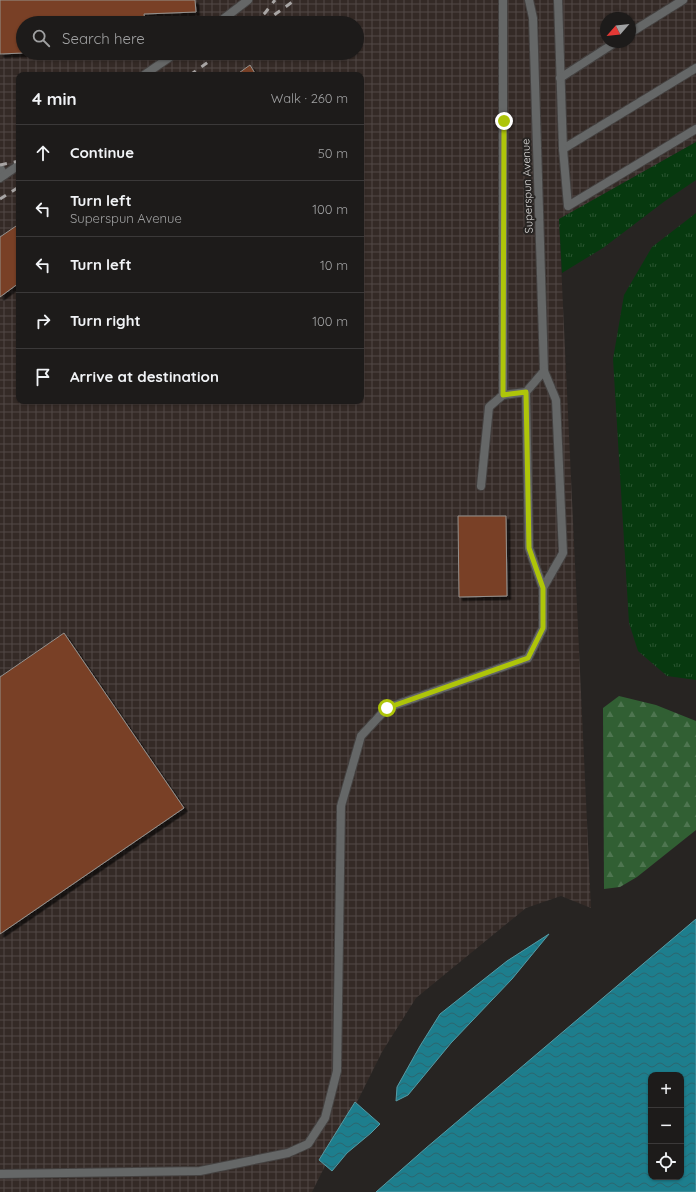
<!DOCTYPE html>
<html lang="en">
<head>
<meta charset="utf-8">
<style>
  :root { --surface:#1d1b1a; --page:#252423; --text:#f1f3f6; --muted:#a0a1a2; --line:#3b3939 }
  body { margin:0; font-family:Quicksand,sans-serif; background:var(--page); color:var(--text) }
  .controls { position:absolute; right:12px; bottom:12px; display:grid; overflow:hidden; border-radius:8px; box-shadow:0 1px 3px #0004 }
  .controls button { width:36px; height:36px; display:grid; place-items:center; padding:0; border:0; border-bottom:1px solid var(--line); background:var(--surface); color:var(--text); font:20px sans-serif }
  .compass { position:absolute; left:600px; top:12px; width:36px; height:36px; border-radius:50%; background:var(--surface); box-shadow:0 1px 3px #0004; rotate:242deg }
  .stop { position:absolute; width:12px; height:12px; margin:-9px; border:3px solid #aec509; border-radius:50%; background:#fff }
  .stop.end { background:#aec509; border-color:#fff; box-shadow:0 1px 4px #0008 }
  .list { margin:0; padding:0; list-style:none }
  h2 { display:flex; justify-content:space-between; align-items:center; height:52px; margin:0; padding:0 16px; font-size:17px }
  h2 small { font-size:13px; font-weight:400; color:var(--muted) }
  .list li { display:grid; grid-template-columns:26px 1fr auto; gap:12px; align-items:center; box-sizing:border-box; height:56px; padding:0 16px; border-top:1px solid var(--line) }
  .list b { display:block; font-size:15px; white-space:nowrap }
  .list p { margin:0; font-size:13px; white-space:nowrap; color:var(--muted) }
  .list em { font-size:13px; font-style:normal; color:var(--muted) }
  .icon { flex:none; width:22px; height:22px; fill:none; stroke:currentColor; stroke-width:2; stroke-linecap:round; stroke-linejoin:round }
  .map { position:relative; flex:none; width:696px; height:1192px; overflow:hidden }
  .search { position:absolute; background:var(--surface); box-shadow:0 1px 3px #0004; left:16px; top:16px; width:348px; height:44px; display:flex; align-items:center; gap:10px; box-sizing:border-box; padding:0 14px; border-radius:22px; color:var(--muted); font-size:15px }
  .panel { position:absolute; background:var(--surface); box-shadow:0 1px 3px #0004; left:16px; top:72px; width:348px; height:332px; border-radius:8px }
  .map>svg:first-child { display:block }
  .industrial { fill:url(#industrial-grid); fill-rule:evenodd }
  .grass { fill:url(#grass-tufts) }
  .forest { fill:url(#forest-firs) }
  .water { fill:url(#water-waves); stroke:#579aa4; fill-rule:evenodd }
  .building { fill:#794125; stroke:#95918e; filter:url(#shadow) }
  .lines { fill:none; stroke-linecap:round; stroke-linejoin:round }
  .lane-casing { stroke:#444140; stroke-width:10 }
  .street-casing { stroke:#444140; stroke-width:10 }
  .lane { stroke:#656767; stroke-width:8 }
  .street { stroke:#656767; stroke-width:8 }
  .rail { stroke:#a8a5a4; stroke-width:3; stroke-dasharray:7 7; stroke-linecap:butt }
  .route { stroke:#aec509; stroke-width:5 }
  .labels { text-anchor:middle; stroke-width:4; stroke-linejoin:round; paint-order:stroke }
  .street-label { font-size:11px; fill:#dedcdb; stroke:#272422 }
</style>
</head>
<body>
<div class="map">
<svg width="696" height="1192" viewBox="0 0 696 1192">
  <defs>
    <pattern id="industrial-grid" width="8" height="8" patternUnits="userSpaceOnUse"><rect width="8" height="8" fill="#342a26"/><path d="M0 4h8M4 0v8" fill="none" stroke="#514845"/></pattern>
    <pattern id="grass-tufts" width="24" height="20" patternUnits="userSpaceOnUse"><rect width="24" height="20" fill="#07390f"/><path d="M3 7l-1-3M5 7V3M7 7l1-3M15 17l-1-3M17 17v-4M19 17l1-3" fill="none" stroke="#2b5531"/></pattern>
    <pattern id="forest-firs" width="22" height="20" patternUnits="userSpaceOnUse"><rect width="22" height="20" fill="#315f33"/><path d="M5 1l3.5 6h-7zM16 11l3.5 6h-7z" fill="#4e7550"/></pattern>
    <pattern id="water-waves" width="16" height="10" patternUnits="userSpaceOnUse"><rect width="16" height="10" fill="#1d7e8d"/><path d="M0 5q4-4 8 0t8 0" fill="none" stroke="#2c666f"/></pattern>
    <filter id="shadow"><feDropShadow dx="3.5" dy="3.5" stdDeviation="0" flood-color="#0009"/></filter>
  </defs>
  <rect width="100%" height="100%" fill="#272422"/>
  <path class="industrial" d="M0,0H696V142L559,220L591,908L561,896L526,908L416,998L382,1052L312,1192H0ZM606,18H630V42H606ZM23,23H357V53H23ZM19,75H361V401H19Z"/>
  <g class="grass">
    <path d="M696,142V180L665,201L603,248L562,273L559,219Z"/>
    <path d="M696,213V680L667,676L638,651L629,623L613,359L624,295L652,247Z"/>
  </g>
  <path class="forest" d="M619,696L656,705L696,721V830L637,877L620,887L604,889L603,708Z"/>
  <g class="water">
    <path d="M696,919V1192H376L426,1148ZM651,1075H681V1177H651Z"/>
    <path d="M549,934L512,979L451,1043L408,1095L396,1101L397,1087L420,1046L440,1014L507,961Z"/>
    <path d="M355,1102L380,1124L371,1133L347,1153L332,1171L319,1160Z"/>
  </g>
  <g class="building">
    <path d="M0,0H195L196,12L144,14L145,23H23V53L0,54Z"/>
    <path d="M250,65L256,75H236Z"/>
    <path d="M19,224V283L0,297V237Z"/>
    <path d="M458,516H506L507,596L459,597Z"/>
    <path d="M64,633L184,808L0,934V677Z"/>
  </g>
  <g class="lines">
    <defs>
      <g id="lane">
        <path d="M558,0L563,149L696,68"/>
        <path d="M630,33L683,0"/>
        <path d="M560,78L616,42"/>
        <path d="M563,149L568,206L696,129"/>
        <path d="M0,168L4,175"/>
        <path d="M503,395V0"/>
        <path d="M481,486L489,407L503,395L526,392"/>
        <path d="M0,1174L200,1171L288,1153L308,1144L325,1118L337,1071L341,806L361,736L387,708L528,658"/>
      </g>
      <g id="street">
        <path d="M529,0L533,18L544,371L556,400L563,553L543,588"/>
        <path d="M218,23L248,0"/>
        <path d="M144,75L176,53"/>
        <path d="M0,178L19,165"/>
        <path d="M528,658L543,628V588L529,548L526,392L544,371"/>
      </g>
    </defs>
    <use href="#lane" class="lane-casing"/>
    <use href="#street" class="street-casing"/>
    <use href="#lane" class="lane"/>
    <use href="#street" class="street"/>
    <g class="rail">
      <path d="M253,23L265,13L275,0"/>
      <path d="M263,23L295,0"/>
      <path d="M190,75L221,53"/>
      <path d="M0,165L19,161"/>
      <path d="M0,199L19,187"/>
    </g>
  </g>
  <g class="lines">
    <path class="route" d="M387,708L528,658L543,628V588L529,548L526,392L503,395L504,121"/>
  </g>
  <g class="labels">
    <g class="street-label">
      <text transform="translate(527 186) rotate(-92)" y="4">Superspun Avenue</text>
    </g>
  </g>
</svg>
<div class="controls">
<button>+</button>
<button>−</button>
<button><svg class="icon" aria-label="locate" viewBox="0 0 24 24"><circle cx="12" cy="12" r="6"/><path d="M12 2v4M12 18v4M2 12h4M18 12h4"/></svg></button>
</div>
<svg class="compass" viewBox="-18 -18 36 36"><path d="M0-13l5 13h-10z" fill="#e53935"/><path d="M0 13l5-13h-10z" fill="#a0a1a2"/></svg>
<div class="stop" style="left:387px;top:708px"></div>
<div class="stop end" style="left:504px;top:121px"></div>
<div class="search"><svg class="icon" aria-label="search" viewBox="0 0 24 24"><circle cx="10" cy="10" r="6"/><path d="M15 15l6 6"/></svg>Search here</div>
<section class="panel">
<h2>4 min<small>Walk · 260 m</small></h2>
<ul class="list">
<li><svg class="icon" aria-label="ahead" viewBox="0 0 24 24"><path d="M12 20V5M6 11l6-6 6 6"/></svg><div><b>Continue</b></div><em>50 m</em></li>
<li><svg class="icon" aria-label="left" viewBox="0 0 24 24"><path d="M17 20v-9H6M10 6l-5 5 5 5"/></svg><div><b>Turn left</b><p>Superspun Avenue</p></div><em>100 m</em></li>
<li><svg class="icon" aria-label="left" viewBox="0 0 24 24"><path d="M17 20v-9H6M10 6l-5 5 5 5"/></svg><div><b>Turn left</b></div><em>10 m</em></li>
<li><svg class="icon" aria-label="right" viewBox="0 0 24 24"><path d="M7 20v-9h11M14 6l5 5-5 5"/></svg><div><b>Turn right</b></div><em>100 m</em></li>
<li><svg class="icon" aria-label="arrive" viewBox="0 0 24 24"><path d="M6 21V4h12l-3 4 3 4H6"/></svg><div><b>Arrive at destination</b></div></li>
</ul>
</section>
</div>
</body>
</html>
